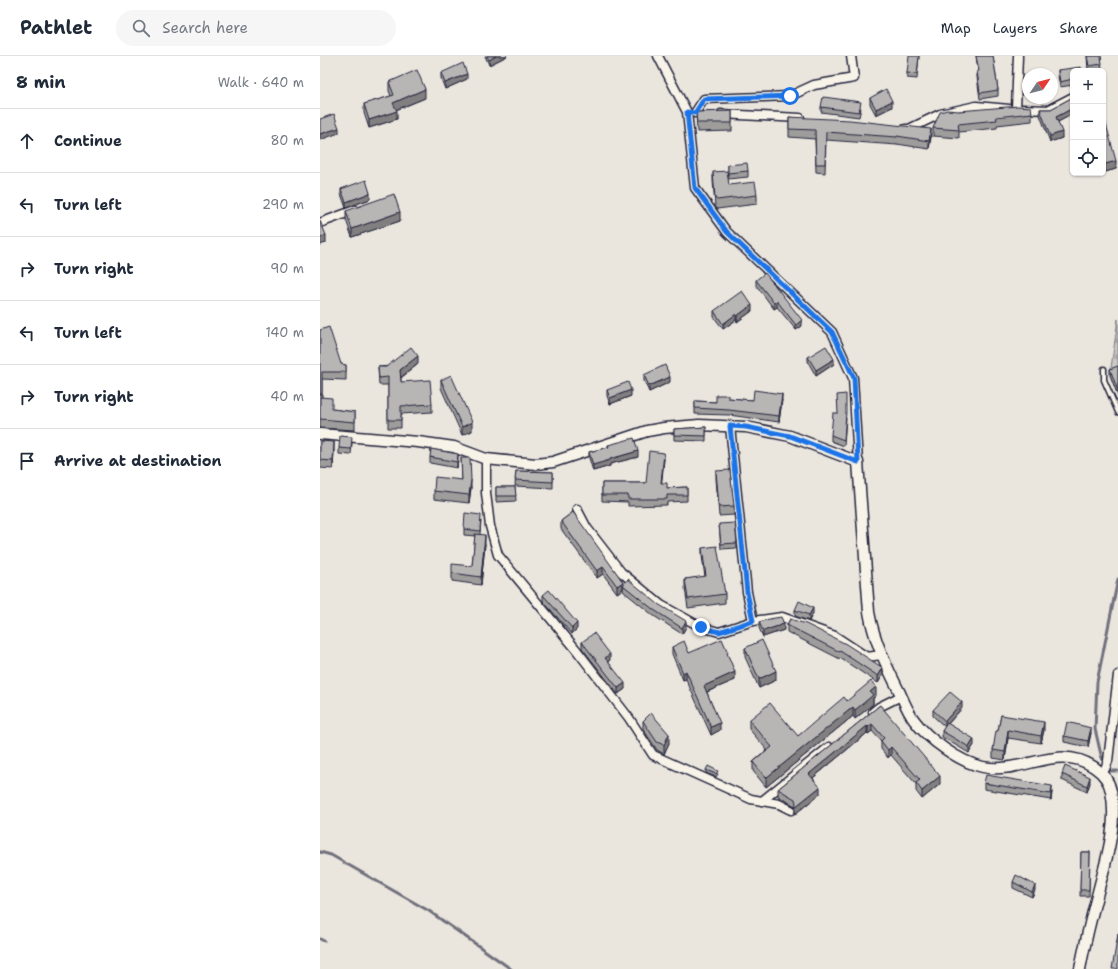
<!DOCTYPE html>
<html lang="en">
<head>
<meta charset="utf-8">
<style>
  :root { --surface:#fff; --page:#f6f6f7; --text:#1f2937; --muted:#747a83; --line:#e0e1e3 }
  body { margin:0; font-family:"Shantell Sans",sans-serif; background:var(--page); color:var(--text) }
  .controls { position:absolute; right:12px; top:12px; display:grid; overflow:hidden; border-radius:6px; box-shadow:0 1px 3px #0004 }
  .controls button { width:36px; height:36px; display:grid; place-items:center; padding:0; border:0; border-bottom:1px solid var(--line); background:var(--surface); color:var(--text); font:20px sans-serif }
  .compass { position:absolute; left:702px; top:12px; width:36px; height:36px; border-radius:50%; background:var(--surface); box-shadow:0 1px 3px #0004; rotate:55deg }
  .stop { position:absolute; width:12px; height:12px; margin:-9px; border:3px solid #1a73e8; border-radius:50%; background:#fff }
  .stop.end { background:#1a73e8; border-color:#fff; box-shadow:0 1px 4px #0008 }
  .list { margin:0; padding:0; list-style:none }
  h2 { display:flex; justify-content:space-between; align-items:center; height:52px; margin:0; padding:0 16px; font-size:17px }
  h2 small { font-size:13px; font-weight:400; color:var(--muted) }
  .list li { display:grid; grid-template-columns:26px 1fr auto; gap:12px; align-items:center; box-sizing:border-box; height:64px; padding:0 16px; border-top:1px solid var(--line) }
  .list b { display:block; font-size:15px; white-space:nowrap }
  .list em { font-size:13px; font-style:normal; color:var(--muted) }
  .icon { flex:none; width:22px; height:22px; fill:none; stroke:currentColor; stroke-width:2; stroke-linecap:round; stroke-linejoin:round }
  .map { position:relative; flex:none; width:798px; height:913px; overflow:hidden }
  header { display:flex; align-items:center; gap:24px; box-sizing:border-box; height:56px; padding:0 20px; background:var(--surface); border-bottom:1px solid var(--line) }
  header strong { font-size:19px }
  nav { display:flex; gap:22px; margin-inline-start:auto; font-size:14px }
  .search { width:280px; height:36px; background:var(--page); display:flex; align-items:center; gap:10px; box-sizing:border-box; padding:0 14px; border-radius:22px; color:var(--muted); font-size:15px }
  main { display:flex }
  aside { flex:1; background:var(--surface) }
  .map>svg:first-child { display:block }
  .cemetery { fill:url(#cemetery-stones); stroke:#787680 }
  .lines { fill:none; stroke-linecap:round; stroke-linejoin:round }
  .stream { stroke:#716f7b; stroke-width:3 }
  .service-casing { stroke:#22223b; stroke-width:7 }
  .minor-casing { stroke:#22223b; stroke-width:11 }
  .tertiary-casing { stroke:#22223b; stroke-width:13 }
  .service { stroke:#f7f3e8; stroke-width:4 }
  .minor { stroke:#f7f3e8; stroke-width:8 }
  .tertiary { stroke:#f7f3e8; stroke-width:10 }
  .wall { fill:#9e9d9c; stroke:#22223b }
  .shaded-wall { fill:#817f7f; stroke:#22223b }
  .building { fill:#b8b6b5; stroke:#22223b }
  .route { stroke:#1a73e8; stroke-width:5 }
</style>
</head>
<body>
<header>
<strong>Pathlet</strong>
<div class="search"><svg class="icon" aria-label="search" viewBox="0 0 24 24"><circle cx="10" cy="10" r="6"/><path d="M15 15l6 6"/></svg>Search here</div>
<nav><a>Map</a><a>Layers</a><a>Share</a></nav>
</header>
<main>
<aside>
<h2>8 min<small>Walk · 640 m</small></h2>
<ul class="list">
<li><svg class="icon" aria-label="ahead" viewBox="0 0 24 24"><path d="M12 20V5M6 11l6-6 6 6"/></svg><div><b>Continue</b></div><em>80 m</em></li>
<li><svg class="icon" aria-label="left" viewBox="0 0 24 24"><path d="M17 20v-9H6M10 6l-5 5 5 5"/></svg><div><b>Turn left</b></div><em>290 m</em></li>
<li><svg class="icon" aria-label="right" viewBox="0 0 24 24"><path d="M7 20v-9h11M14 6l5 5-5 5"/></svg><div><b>Turn right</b></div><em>90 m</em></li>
<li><svg class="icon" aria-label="left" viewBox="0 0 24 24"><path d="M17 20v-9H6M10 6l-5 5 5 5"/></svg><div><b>Turn left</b></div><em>140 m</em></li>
<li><svg class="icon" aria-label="right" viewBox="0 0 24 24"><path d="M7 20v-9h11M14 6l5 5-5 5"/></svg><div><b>Turn right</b></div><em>40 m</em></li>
<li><svg class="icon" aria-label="arrive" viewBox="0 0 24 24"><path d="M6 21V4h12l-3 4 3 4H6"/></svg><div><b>Arrive at destination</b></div></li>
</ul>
</aside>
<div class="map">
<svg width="798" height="913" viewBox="0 0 798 913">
  <defs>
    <pattern id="cemetery-stones" width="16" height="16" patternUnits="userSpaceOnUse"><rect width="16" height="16" fill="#cdc9c6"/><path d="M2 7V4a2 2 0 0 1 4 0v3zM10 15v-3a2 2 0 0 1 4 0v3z" fill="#b0acab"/></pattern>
  </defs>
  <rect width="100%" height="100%" fill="#eae6de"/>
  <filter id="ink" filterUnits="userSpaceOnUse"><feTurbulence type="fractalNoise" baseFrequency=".025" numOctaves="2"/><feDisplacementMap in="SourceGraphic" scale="8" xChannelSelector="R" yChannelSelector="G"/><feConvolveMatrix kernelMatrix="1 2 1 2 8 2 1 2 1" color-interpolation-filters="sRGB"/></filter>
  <g filter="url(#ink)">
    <path class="cemetery" d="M798,263V340L790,319Z"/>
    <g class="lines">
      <g class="stream">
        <path d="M798,523L777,626L775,673L782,703L790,715H798"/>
        <path d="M0,796L11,799L109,855L191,913"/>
        <path d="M0,883L4,885"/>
      </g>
      <defs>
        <path id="service" d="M784,313V324L798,356"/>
        <g id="minor">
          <path d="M338,0L367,56L375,132L407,176L512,276L533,322L538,406"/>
          <path d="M696,53L698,0"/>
          <path d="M702,53L728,54L753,41"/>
          <path d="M375,57L384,43L470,40L494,29L534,22L531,0"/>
          <path d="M401,58L480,62"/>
          <path d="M585,73H589L620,58L656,50L689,53"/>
          <path d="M0,167L35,154"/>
          <path d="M410,370L427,536L433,565"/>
          <path d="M166,403V437L170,470L178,499L255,592L309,662L333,699L431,743L459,748L471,754"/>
          <path d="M257,453L267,472L301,516L341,549L381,571L399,576L433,565L462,561L515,580L547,601L561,599"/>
          <path d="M553,656L559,651L581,640"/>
          <path d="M781,717L785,713L788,705L798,619"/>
          <path d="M442,745L509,691"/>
        </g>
        <path id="tertiary" d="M0,378L98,386L134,391L166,403L216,408L233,406L327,375L344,372L379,369L426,371L470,380L538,406L549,556C554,585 567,611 580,637C584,646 588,656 594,664C608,683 639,706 663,711C702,719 737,686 774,711C783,717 789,725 791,735C798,769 786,804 778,836C771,862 765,887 760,913"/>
      </defs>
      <use href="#service" class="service-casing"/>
      <use href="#minor" class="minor-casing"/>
      <use href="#tertiary" class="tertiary-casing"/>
      <use href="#service" class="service"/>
      <use href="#minor" class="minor"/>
      <use href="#tertiary" class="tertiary"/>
    </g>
    <g class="wall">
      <path d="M165,0H187L169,9Z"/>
      <path d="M599,0L597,23L587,22V17Z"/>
      <path d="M656,0H673L678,34V40L660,43L657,21V15H658Z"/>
      <path d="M767,0H781L782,14L768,15Z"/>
      <path d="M738,14L753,15V29L740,31L738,20Z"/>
      <path d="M121,17L147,23L125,33L121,23Z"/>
      <path d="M69,26L105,42L76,54L77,63L49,72L44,57V48L71,40L69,35Z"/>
      <path d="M753,41V58L738,66L742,82L730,86L720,59V53H731Z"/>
      <path d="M550,42L572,51L556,59L550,48Z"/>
      <path d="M501,51L541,52L539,61L501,56Z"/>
      <path d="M412,55V75L377,76L376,56Z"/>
      <path d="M639,55L712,57V65L677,69V72L639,76V82L613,80V72Z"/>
      <path d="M783,57L796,113L785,116L783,108Z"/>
      <path d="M469,61L611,81L609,93L577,88V89L506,84L505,117L496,116L495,83L469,81Z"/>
      <path d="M408,109L428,115V121L408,123Z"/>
      <path d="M393,116L409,129L437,139V148L397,153L395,150L393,125Z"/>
      <path d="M21,133L50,143L26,152L21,138Z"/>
      <path d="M26,155L80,165L32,181L26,164Z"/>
      <path d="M436,224L482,270L476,274L457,251L454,253L436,229Z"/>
      <path d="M394,255H432L417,266L416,264L403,273L394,261Z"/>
      <path d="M0,274L21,308L26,309V324L2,323V342L12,353L35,356V374L0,372Z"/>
      <path d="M488,301L514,308L496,320L488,306Z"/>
      <path d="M98,308L81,322V326L112,348V356L81,358V372H68V329H59L58,311Z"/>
      <path d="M798,311V340L790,319V313Z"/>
      <path d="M324,319L350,326L329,336L324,325Z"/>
      <path d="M121,324L152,375L142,379L121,332Z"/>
      <path d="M287,334L311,340L290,348L287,340Z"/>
      <path d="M408,342L433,344H462L459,366L409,359L375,358V345L396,346Z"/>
      <path d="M526,362L524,390L511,385V379Z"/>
      <path d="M386,371V385L354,384V373Z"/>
      <path d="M0,385L14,394L13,413L0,412Z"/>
      <path d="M32,387L31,399L19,398V392Z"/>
      <path d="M288,389L318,401L290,408V410L273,415L269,402V396L288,391Z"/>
      <path d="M110,401L138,404L137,412L110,407Z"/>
      <path d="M141,402L151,432L149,447L114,443V435L142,424Z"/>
      <path d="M344,403L341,427L347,432L367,431V445L347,446V449L308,450V446L282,445V427H326Z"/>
      <path d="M196,415L233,416V432L195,430Z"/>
      <path d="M396,415L414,450V459L399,460L396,423Z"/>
      <path d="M176,431H195L196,445L176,446Z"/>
      <path d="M253,456L303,533L297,537L283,518L277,522L241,473V465Z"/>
      <path d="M161,465L160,478L165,488L161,529L132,525V517L152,510L155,480L144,479V473Z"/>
      <path d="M399,468L417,487V492L401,493Z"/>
      <path d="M382,492L405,538V547L368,552L365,532V523L385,521L382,500Z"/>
      <path d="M303,529L366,571L362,578L334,560L303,535Z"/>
      <path d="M223,539L257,573L252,578L223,545Z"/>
      <path d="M475,554L493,557L489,565L475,560Z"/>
      <path d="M470,563L563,619L558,627L520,602V603L467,576V569Z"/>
      <path d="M439,566L464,574L443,581L439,572Z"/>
      <path d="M262,586L290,604L288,605L305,633L298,638L262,592Z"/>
      <path d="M352,591L369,597L408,600L415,624L387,636L400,674L391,679L366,623L363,624L352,598Z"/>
      <path d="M425,592L456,624L439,632L425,601Z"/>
      <path d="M556,640L553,642V648L535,663L533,660L446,731L433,715V706L447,694L429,673V664L478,680L527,645Z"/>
      <path d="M560,649L620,728L602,743L596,735V728L571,699L568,702L561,693V685L552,675L548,678L547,677L493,722L500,738L475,758V750L458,740V733Z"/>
      <path d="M642,652L628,668L654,689L649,697L622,681V675L625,671L613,660V654Z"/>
      <path d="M681,659L724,674L721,687L688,682L685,704L673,702V694L678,675Z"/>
      <path d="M323,665L349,687L344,698L337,694L323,673Z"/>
      <path d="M771,677L768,691L744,686V680Z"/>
      <path d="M386,714L398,718L396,721L386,717Z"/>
      <path d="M742,718L770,727L767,736L742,724Z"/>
      <path d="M664,727L732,736L731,744L664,733Z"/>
      <path d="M761,796H770L769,840H760Z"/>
      <path d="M693,826L715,834L712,841L693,832Z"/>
    </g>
    <g class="shaded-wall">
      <path d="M176,0H187L169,9V4Z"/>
      <path d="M147,18V23L125,33V27Z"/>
      <path d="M105,33V42L73,55V47Z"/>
      <path d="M572,45V51L556,59V53Z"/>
      <path d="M753,52V58L736,67V61Z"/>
      <path d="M77,55V63L49,72V64Z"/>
      <path d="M19,72V77L0,84V78Z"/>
      <path d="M611,73V81L609,93V85Z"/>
      <path d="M742,76V82L730,86V80Z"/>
      <path d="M796,105V113L785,116V108Z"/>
      <path d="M50,137V143L26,152V146Z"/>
      <path d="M80,156V165L32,181V173Z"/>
      <path d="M6,179V187L0,189V182Z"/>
      <path d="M457,245V251L454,253V247Z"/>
      <path d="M432,249V255L417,266V260Z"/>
      <path d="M416,258V264L403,273V268Z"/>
      <path d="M482,264V270L476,274V269Z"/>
      <path d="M98,300V308L80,322V314Z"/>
      <path d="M514,303V308L496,320V314Z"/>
      <path d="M350,321V326L329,336V330Z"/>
      <path d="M311,334V340L290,348V342Z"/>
      <path d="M462,338V344L459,366V360Z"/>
      <path d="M152,366V375L142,379V371Z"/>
      <path d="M14,386V394L13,413V405Z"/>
      <path d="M318,395V401L290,408V410L273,415V409L290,403Z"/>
      <path d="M344,397V403L341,434V427Z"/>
      <path d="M138,398V404L137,412V406Z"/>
      <path d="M151,424V432L149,447V439Z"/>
      <path d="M165,479V488L161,529V521Z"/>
      <path d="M283,511V518L277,522V515Z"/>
      <path d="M303,526V533L297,537V530Z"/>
      <path d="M493,552V557L489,565V559Z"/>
      <path d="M366,565V571L362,578V572Z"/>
      <path d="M257,567V573L252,578V572Z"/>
      <path d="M464,568V574L443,581V575Z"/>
      <path d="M290,598V604L285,608V602Z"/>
      <path d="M563,612V619L558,627V620Z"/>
      <path d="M366,615V623L363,624V617Z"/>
      <path d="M456,615V624L439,632V623Z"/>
      <path d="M415,616V624L384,637V630Z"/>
      <path d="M305,627V633L298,638V632Z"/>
      <path d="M556,631V640L553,642V648L535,663V654L550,636Z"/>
      <path d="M642,646V652L625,671V665Z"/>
      <path d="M533,651V660L446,731V722Z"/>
      <path d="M724,666V674L721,687V680Z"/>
      <path d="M400,667V674L391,679V671Z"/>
      <path d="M552,668V675L548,678V671Z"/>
      <path d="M547,670V677L489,725V718Z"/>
      <path d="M771,672V677L768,691V685Z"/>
      <path d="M688,674V682L685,704V696Z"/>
      <path d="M349,678V687L344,698V689Z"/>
      <path d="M654,683V689L649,697V691Z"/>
      <path d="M571,691V699L568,702V694Z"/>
      <path d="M620,720V728L602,743V735Z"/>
      <path d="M770,721V727L767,736V730Z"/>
      <path d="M732,730V736L731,744V738Z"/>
      <path d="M500,731V738L475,758V751Z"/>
      <path d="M715,829V834L712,841V836Z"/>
    </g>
    <g class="building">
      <path d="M167,0H176L169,4Z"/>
      <path d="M589,0H599L597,18L587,17Z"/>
      <path d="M656,0H673L678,34L660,37L657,15H659Z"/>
      <path d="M767,0H781L782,8L769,10Z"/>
      <path d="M143,7L147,18L125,27L121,17Z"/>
      <path d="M761,11L762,15H753V23L740,26L738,14Z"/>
      <path d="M97,14L105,33L73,47L77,55L49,64L44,48L74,39L69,26Z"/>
      <path d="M566,33L572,45L556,53L550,42Z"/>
      <path d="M503,41L541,46L539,56L501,51Z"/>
      <path d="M753,41V52L736,61L742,76L730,80L720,53H731Z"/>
      <path d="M698,50L711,51L712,57L676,61L677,64L638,68L639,74L613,72L620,56L627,54L639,55Z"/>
      <path d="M412,55V67H377L376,56Z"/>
      <path d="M783,57L796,105L785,108L783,100Z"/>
      <path d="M14,58L19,72L0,78V63Z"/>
      <path d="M469,61L530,64L611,73L609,85L577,80V81L506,76L505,108H496L495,74L469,73Z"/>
      <path d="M427,107L428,115L408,117V109Z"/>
      <path d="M407,115L409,129L435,126L437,139L397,144L395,142L393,116Z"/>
      <path d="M46,124L50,137L26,146L21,133Z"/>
      <path d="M74,138L80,156L32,173L26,155Z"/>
      <path d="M0,165L6,179L0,182Z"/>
      <path d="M445,217L482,264L476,269L457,245L454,247L436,224Z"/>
      <path d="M422,235L432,249L417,260L416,258L403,268L394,255Z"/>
      <path d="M9,271L21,308L26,309V316H2V338H0V274Z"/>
      <path d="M506,290L514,303L496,314L488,301Z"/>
      <path d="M91,291L98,300L80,314L81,326L110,324L112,348L81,350V364H68V321L59,322L58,311H66Z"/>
      <path d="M345,309L350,321L329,330L324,319Z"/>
      <path d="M798,310V335L790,313Z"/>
      <path d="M131,319L152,366L142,371L121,324Z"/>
      <path d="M308,326L311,334L290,342L287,334Z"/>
      <path d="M434,334L462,338L459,360L409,354L375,352V345L396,346V339H408V342L433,344Z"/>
      <path d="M526,338V356L524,384L511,379L513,357H518L517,339Z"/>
      <path d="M0,341L12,342V353L35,356V366L0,363Z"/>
      <path d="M386,371V380L354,379V373Z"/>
      <path d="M20,380L32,381L31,393L19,392Z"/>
      <path d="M314,382L318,395L290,403V404L273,409L269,396L289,391L288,389L292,388Z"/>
      <path d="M0,385L14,386L13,405L0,404Z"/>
      <path d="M111,393L138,398L137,406L110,401Z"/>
      <path d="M329,395L344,397L341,427H347V432L367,431V439H347V443H308V439H282V427H326Z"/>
      <path d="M141,402H150L151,424L149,439L114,435L115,421L142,424Z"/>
      <path d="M410,414L414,450L399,451L396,415Z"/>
      <path d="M196,415L233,416V426L195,424Z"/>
      <path d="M176,431H195L196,440H176Z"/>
      <path d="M253,456L303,526L297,530L283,511L277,515L241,465Z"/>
      <path d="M145,457L161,459L160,475L144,473Z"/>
      <path d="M415,467L417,487L401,488L399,468Z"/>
      <path d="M155,478L165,479L161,521L132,517V508L152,510Z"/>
      <path d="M397,490L405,538L368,543L365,523L386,520L382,492Z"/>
      <path d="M308,523L338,548L366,565L362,572L334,554L303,529Z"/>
      <path d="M229,534L257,567L252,572L223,539Z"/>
      <path d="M479,545L493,552L489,559L475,554Z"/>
      <path d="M461,561L464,568L443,575L439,566L449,563Z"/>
      <path d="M470,563L486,568L526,588L563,612L558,620L520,595V596L467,569Z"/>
      <path d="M274,577L290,598L285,602L305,627L298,632L262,586Z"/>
      <path d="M402,583L408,597H407L415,616L384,630L400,667L391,671L366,615L363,617L352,591L364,585L369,597Z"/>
      <path d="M442,584L456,615L439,623L425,592Z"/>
      <path d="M551,625L556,631L550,636L553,639L535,654L533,651L446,722L433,706L452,691L429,664L450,647L478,680L524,641L527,645Z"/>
      <path d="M630,636L642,646L625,665L613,654Z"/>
      <path d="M560,649L620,720L602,735L596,727L600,724L571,691L568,694L561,685L564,682L552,668L548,671L547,670L489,718L500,731L475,751L476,747L475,743L458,733Z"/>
      <path d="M331,657L349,678L344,689L337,686L323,665Z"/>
      <path d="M681,659L724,666L721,680L688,674L685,696L673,694L676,675H678Z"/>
      <path d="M747,666L771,672L768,685L744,680Z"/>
      <path d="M627,667L654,683L649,691L622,675Z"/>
      <path d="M388,710L398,715L396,718L386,714Z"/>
      <path d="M745,710L770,721L767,730L742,718Z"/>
      <path d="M666,719L732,730L731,738L664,727Z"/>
      <path d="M761,796H770L769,834H760Z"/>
      <path d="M696,819L715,829L712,836L693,826Z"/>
      <path d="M798,878V913H792Z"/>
    </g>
  </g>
  <g class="lines" filter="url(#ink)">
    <path class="route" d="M381,571L399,576L433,565L427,536L410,370L426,371L470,380L538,406L534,322L512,276L407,176L375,132L367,56L375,57L384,43L470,40"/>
  </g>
</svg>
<div class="controls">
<button>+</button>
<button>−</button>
<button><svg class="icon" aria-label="locate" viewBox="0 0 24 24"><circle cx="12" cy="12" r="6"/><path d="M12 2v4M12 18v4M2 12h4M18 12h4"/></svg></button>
</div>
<svg class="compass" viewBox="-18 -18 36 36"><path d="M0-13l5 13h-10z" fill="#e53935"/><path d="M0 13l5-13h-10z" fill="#747a83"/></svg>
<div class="stop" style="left:470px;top:40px"></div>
<div class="stop end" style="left:381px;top:571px"></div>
</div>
</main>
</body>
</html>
